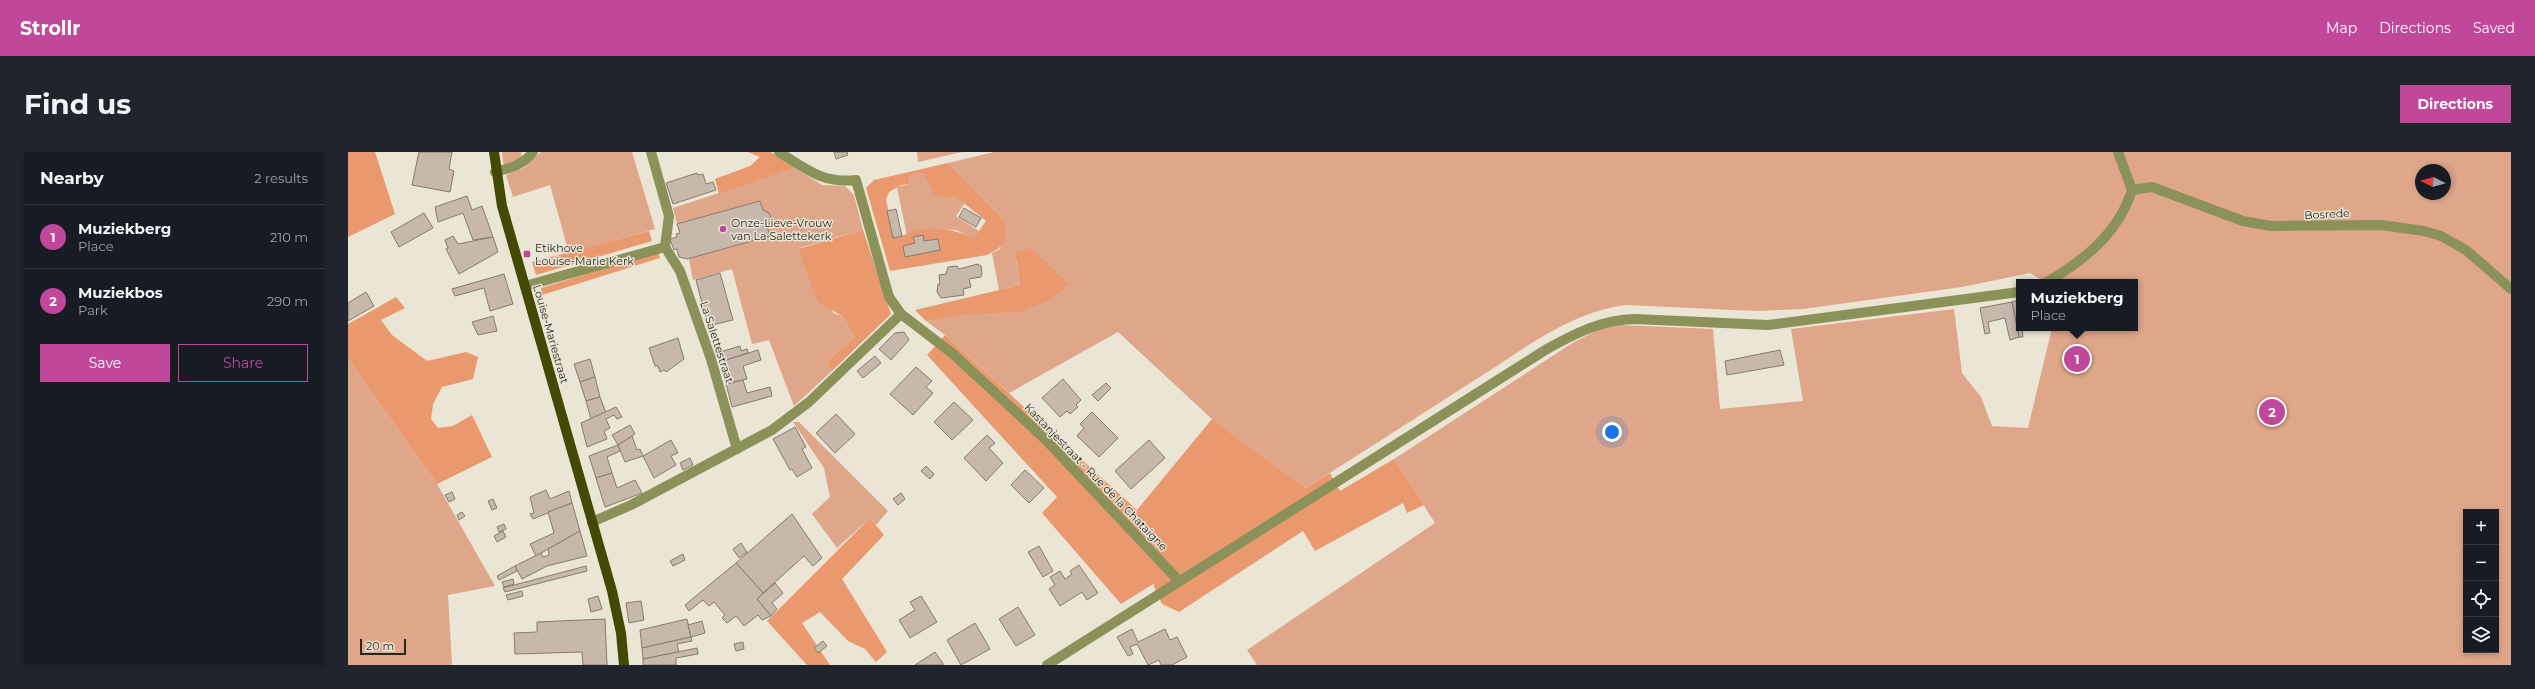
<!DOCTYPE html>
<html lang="en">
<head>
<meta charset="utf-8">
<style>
  :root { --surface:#171b24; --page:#20242c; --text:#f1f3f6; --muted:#9ea1a6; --line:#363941; --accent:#c1479a }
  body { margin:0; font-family:Montserrat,sans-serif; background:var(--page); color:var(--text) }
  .controls { position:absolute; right:12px; bottom:12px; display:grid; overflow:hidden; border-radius:0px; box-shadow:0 2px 6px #0003 }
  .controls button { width:36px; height:36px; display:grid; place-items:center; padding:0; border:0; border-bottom:1px solid var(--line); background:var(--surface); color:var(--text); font:20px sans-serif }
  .compass { position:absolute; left:2067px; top:12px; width:36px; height:36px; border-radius:50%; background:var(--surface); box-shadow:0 2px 6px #0003; rotate:276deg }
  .scale { position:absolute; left:12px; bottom:10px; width:46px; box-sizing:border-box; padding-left:4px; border:2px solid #28261f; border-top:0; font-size:11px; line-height:14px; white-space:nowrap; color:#28261f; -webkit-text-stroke:3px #eae5d4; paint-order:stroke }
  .you { position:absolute; left:1264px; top:280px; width:14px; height:14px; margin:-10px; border:3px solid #fff; border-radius:50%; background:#1a73e8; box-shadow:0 0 0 6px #1a73e833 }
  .badge { display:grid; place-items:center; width:26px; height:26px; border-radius:50%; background:var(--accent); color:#fff; font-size:13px; font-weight:700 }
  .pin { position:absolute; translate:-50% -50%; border:2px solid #fff; box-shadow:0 1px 4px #0006 }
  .popup { position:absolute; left:1668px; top:127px; width:122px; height:52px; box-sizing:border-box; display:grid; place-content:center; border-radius:0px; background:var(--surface); filter:drop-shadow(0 1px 3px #0005); font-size:13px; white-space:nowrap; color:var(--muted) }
  .popup b { font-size:15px; color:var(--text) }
  .popup::after { content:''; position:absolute; left:50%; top:100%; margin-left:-8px; border:8px solid transparent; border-top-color:var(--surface) }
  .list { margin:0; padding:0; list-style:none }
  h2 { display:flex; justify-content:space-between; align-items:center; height:52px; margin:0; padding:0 16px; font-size:17px }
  h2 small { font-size:13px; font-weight:400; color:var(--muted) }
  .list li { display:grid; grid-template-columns:26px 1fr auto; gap:12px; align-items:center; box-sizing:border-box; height:64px; padding:0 16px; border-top:1px solid var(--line) }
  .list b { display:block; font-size:15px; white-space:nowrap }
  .list p { margin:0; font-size:13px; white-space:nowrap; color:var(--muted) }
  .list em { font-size:13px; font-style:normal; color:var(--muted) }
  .actions { display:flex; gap:8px; padding:12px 16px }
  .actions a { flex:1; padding:9px 0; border:1px solid var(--accent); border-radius:0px; text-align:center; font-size:14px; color:var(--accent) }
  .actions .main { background:var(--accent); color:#fff }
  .icon { flex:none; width:22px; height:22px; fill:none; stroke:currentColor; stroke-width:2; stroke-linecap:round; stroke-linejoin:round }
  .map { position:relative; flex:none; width:2163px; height:513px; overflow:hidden; border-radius:0px }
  header { display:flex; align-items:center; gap:24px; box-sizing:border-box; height:56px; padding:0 20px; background:var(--accent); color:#fff }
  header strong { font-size:19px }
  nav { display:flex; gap:22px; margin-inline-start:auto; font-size:14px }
  .intro { display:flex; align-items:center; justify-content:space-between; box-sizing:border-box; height:96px; padding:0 24px }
  h1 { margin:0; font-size:28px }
  .button { padding:10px 18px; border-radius:0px; background:var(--accent); color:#fff; font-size:14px; font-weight:700 }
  main { display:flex; gap:24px; padding:0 24px }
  aside { flex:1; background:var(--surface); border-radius:0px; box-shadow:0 2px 6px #0003 }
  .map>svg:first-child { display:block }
  .green { fill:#dfa689; fill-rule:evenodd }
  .forest { fill:#ea996e; fill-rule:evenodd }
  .building { fill:#c6b9ac; stroke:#867b6e }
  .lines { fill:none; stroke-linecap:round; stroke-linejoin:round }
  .minor { stroke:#8a9259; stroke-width:10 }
  .major { stroke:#434900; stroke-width:10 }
  .poi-dot { fill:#c1479a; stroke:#eae5d4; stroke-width:1.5 }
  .labels { text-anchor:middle; stroke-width:3; stroke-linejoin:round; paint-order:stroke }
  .street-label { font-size:11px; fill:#28261f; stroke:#eae5d4 }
  .poi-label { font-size:11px; fill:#28261f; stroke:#eae5d4; text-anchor:start }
</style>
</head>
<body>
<header>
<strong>Strollr</strong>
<nav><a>Map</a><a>Directions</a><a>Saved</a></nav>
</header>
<div class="intro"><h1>Find us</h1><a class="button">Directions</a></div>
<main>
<aside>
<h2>Nearby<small>2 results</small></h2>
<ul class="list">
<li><span class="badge">1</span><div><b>Muziekberg</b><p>Place</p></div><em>210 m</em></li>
<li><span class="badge">2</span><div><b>Muziekbos</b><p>Park</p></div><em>290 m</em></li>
</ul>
<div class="actions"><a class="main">Save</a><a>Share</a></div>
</aside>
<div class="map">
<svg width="2163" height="513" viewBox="0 0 2163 513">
  <rect width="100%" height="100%" fill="#eae5d4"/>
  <g class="green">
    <path d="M154,0H173L174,6L156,17Z"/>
    <path d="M193,0H284L307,77L221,101L202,33L165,45L158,23L176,16Z"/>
    <path d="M569,0H614L570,10Z"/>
    <path d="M646,0H2163V513H909L899,498L1087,371L1046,307L1226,190L1250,178L1272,173L1365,177L1372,257L1455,249L1443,177L1606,157L1614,221L1633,245L1644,274L1680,276L1704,176H1787V130H1697L1682,121L1614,135L1455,157L1409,159L1278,153C1220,160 1171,201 1122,231C1068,266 1013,301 958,336L864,267L770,180L661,241L597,183L578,169L705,146L667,101L672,133L651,138L644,101L652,97L657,69L600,11ZM2073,18H2097V42H2073ZM2118,360H2148V498H2118Z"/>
    <path d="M447,16L474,33L497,34L506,43L515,78L451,96L485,161L494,164L507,185L478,210L484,219L446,254L421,188L404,192L384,117L345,128L341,107H339L422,84L419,75L424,68L421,61L415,58L412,49L329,72L325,56Z"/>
    <path d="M576,21L617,51L608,64L631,79L626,87L608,78L573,77L559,84L549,35L561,32L562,24Z"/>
    <path d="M0,207L89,332L147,434L100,443L104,513H0Z"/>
    <path d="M445,270H451L540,359L528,373L522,366L489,396L464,362L482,345L476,316Z"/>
  </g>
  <g class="forest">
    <path d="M0,0H27L47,62L0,85Z"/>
    <path d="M400,0H423L447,16L371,42L367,27L402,14L412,5Z"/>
    <path d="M600,11L657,69C658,89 658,94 639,103L542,119L518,36L526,28ZM576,21L585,42L597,46L607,44L638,69L626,86C610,79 592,75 574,77C566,78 556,84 547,86L538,48L541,40L553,33L561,32L562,24Z"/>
    <path d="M515,78L543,162L484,219L478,210L507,185L494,164L470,150L450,97Z"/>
    <path d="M301,79L304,89L188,123L184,110Z"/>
    <path d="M683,96L720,132L705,146L673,160L621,162L578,169L567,158L672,133L667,100Z"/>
    <path d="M310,100L312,106L194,143L193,136Z"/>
    <path d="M48,145L57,156L33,168L44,183L79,209L118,200L130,205L125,227L94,235L85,252L83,267L90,276L105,274L124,263L144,305L89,332L0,207V172Z"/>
    <path d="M597,183L789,358L864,267L958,336L982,321L992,339L1046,307L1076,353L1059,361L1055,351L967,399L955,379L831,460L814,452L805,432L773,452L694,361L709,345L579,203Z"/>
    <path d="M522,366L536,383L494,427L539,500L528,510L517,497L500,489L472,460L454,471L482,513H459L419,469Z"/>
  </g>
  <g class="building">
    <path d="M71,0H104L101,17L106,19L102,40L64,33Z"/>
    <path d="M486,0H499L500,3L488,7Z"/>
    <path d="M349,21L350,23L355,22L358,32L365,30L368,38L325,52L318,31Z"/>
    <path d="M119,44L124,58L134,54L145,85L125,88L115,61L90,70L87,55Z"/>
    <path d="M412,49L415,58L421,61L424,68L419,75L422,84L339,107L331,105L329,97L326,98L322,87L329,85L328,82L332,81L329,72Z"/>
    <path d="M616,56L633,66L628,75L611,65Z"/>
    <path d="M548,57L554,84L545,86L539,59Z"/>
    <path d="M76,61L85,76L51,95L43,80Z"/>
    <path d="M575,83L576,89L590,87L592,98L557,105L555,94L567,91L565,85Z"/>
    <path d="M105,84L110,92L145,85L150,100L111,122L98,97L100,96L97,88Z"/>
    <path d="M630,112L633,114L634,121L633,125L621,127L623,135L615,137L616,143L593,146L589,140L590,132H592L591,123L598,122L600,115L609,114L611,117Z"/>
    <path d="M372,121L385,168L360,174L348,128Z"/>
    <path d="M156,122L165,152L142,159L136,136L107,144L104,137Z"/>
    <path d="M18,140L26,154L0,169V151Z"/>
    <path d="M1671,148V176H1674L1675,185H1671L1664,150Z"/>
    <path d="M1664,150L1671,185L1662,188L1657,166L1640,170L1642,181L1637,182L1632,156Z"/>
    <path d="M145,164L149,179L130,183L124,170Z"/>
    <path d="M556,180L561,188L543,208L531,197L547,181Z"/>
    <path d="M330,186L336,207L318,220L316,218L312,220L310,214H307L301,196Z"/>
    <path d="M392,194L393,199L399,197L400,201L372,210L369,201Z"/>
    <path d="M410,198L413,208L395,214L399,227L378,232L372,210Z"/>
    <path d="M1432,198L1436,213L1379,223L1377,209Z"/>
    <path d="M527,204L533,211L515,226L509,219Z"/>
    <path d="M242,207L247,225L232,230L226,212Z"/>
    <path d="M568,215L584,229L578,235L585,241L565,263L542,242Z"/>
    <path d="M247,225L252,245L238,249L232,230Z"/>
    <path d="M715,227L733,248L728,253L730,255L722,262L719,259L712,265L694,246Z"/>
    <path d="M395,228L399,241L422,235L424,244L384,255L378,232Z"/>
    <path d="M758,231L763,236L750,249L744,243Z"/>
    <path d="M252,245L258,261L243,267L238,249Z"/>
    <path d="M606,250L625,268L604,288L586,270Z"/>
    <path d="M268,255L274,265L269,267L266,263L258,267L262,276L256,279L259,287L239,295L233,271Z"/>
    <path d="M744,260L770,286L751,305L729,284L736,276L732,272Z"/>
    <path d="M488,262L507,282L487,301L468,281Z"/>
    <path d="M282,273L287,282L270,293L264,283Z"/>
    <path d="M447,275L458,295L454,297L464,316L449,325L444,317L442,318L425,287Z"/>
    <path d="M639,283L647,291L641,296L655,311L638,329L616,306Z"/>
    <path d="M284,284L289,298L292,297L295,304L277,310L270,293Z"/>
    <path d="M323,288L330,301L323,304L328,313L306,326L295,304Z"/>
    <path d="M801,288L817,306L783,337L767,319Z"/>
    <path d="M270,293L272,299L259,305L264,321L248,326L241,304Z"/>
    <path d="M342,306L345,313L335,318L332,311Z"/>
    <path d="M578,314L586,322L582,327L573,319Z"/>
    <path d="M677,318L696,336L681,351L663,333Z"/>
    <path d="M264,321L269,336L287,328L294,341L257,355L248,326Z"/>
    <path d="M198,338L202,347L221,339L224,351L185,367L182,362L186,361L182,345Z"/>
    <path d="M104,340L107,347L101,350L97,343Z"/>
    <path d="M553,341L557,347L550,353L545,347Z"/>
    <path d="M145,347L149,356L144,358L140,349Z"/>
    <path d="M224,351L232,379L188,404L182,392L206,381L200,360Z"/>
    <path d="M114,360L117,364L111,368L109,363Z"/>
    <path d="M444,362L474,406L465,414L456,404L415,441L388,411Z"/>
    <path d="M156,372L158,377L151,380L149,375Z"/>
    <path d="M155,379L158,385L149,390L146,384Z"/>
    <path d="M232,379L239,404L199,414L174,427L167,414L193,401L195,405L201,403L200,397Z"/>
    <path d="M393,391L399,400L391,406L385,397Z"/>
    <path d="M691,394L705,419L695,425L680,400Z"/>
    <path d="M335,402L337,408L325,414L322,409Z"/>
    <path d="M388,411L415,441L409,447L423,464L414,468L410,463L396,474L388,464L379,471L374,466L377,463L366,450L361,454L355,448L341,459L337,453Z"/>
    <path d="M731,413L750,441L739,448L734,440L712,454L701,437L707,433L702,425L712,419L717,427L724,422L722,419Z"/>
    <path d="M167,414L169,419L151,428L149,424Z"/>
    <path d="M238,414L239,419L157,440L155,436Z"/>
    <path d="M165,427L166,432L156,435L154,430Z"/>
    <path d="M427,431L435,441L424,451L429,457L423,464L409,447Z"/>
    <path d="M174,439L175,444L160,448L158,443Z"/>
    <path d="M250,444L254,457L243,460L240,447Z"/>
    <path d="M573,444L589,470L562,486L551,468L567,458L562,450Z"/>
    <path d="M293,449L296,468L281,471L278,451Z"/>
    <path d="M670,455L687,483L668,494L651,467Z"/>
    <path d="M257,467L259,513H235L234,500L167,502L166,481L189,480V470Z"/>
    <path d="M339,467L343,485L294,496L292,478Z"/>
    <path d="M354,469L357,481L343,485L340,473Z"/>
    <path d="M627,471L642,497L613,513L599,488Z"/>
    <path d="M784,477L790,490L817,477L822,488L829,485L839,505L824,513H813L811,508L800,513L789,492L782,495L785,502L780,504L769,485Z"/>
    <path d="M343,485L344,489L329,492L331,500L295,507L294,496Z"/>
    <path d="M475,489L479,494L470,501L466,496Z"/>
    <path d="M395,490L396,497L388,499L386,492Z"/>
    <path d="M349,496L350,502L328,506V513H295V507Z"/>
    <path d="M587,500L596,513H567Z"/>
  </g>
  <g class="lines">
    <g class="minor">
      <path d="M303,0L321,64L317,95"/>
      <path d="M431,0C458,17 475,32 508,28L541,145L553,162L604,201L697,287L831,429"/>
      <path d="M1770,0L1784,38"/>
      <path d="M147,20C163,16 175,13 185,0"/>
      <path d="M1784,38L1804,35L1895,69L1923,74L2033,73L2076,79L2093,84L2118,98L2163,137"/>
      <path d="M317,95L332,119L363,207L389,297"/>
      <path d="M1699,130C1737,108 1771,80 1784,38"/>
      <path d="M177,134L317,95"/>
      <path d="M244,370L283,353L424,278L461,250L553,162"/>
      <path d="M699,513L1199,197C1228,181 1253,168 1287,167L1420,173L1671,140"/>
    </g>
    <path class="major" d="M146,0L154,54L264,439L273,481L276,513"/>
  </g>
  <g class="poi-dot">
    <circle cx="375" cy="77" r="4"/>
    <rect x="175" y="98" width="8" height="8" rx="2"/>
  </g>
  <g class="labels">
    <g class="street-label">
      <text transform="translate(1979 62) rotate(-3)" y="4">Bosrede</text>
      <text transform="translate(203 182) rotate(74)" y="4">Louise-Mariestraat</text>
      <text transform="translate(369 190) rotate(72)" y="4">La Salettestraat</text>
      <text transform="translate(748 325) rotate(46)" y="4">Kastanjestraat - Rue de la Chataigne</text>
    </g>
    <g class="poi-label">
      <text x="383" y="75">Onze-Lieve-Vrouw<tspan x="383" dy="13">van La Salettekerk</tspan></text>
      <text x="187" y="100">Etikhove<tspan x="187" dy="13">Louise-Marie Kerk</tspan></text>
    </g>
  </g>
</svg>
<div class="controls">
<button>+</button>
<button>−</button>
<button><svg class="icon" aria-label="locate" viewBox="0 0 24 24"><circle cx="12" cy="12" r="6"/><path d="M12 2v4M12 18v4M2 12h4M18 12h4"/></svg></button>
<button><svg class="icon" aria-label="layers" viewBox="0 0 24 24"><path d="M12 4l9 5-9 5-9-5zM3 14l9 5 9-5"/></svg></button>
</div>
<svg class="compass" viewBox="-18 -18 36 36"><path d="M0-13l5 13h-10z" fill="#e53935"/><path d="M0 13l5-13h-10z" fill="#9ea1a6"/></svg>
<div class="scale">20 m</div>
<div class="you"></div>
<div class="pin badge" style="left:1729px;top:207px">1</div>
<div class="popup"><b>Muziekberg</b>Place</div>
<div class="pin badge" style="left:1924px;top:260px">2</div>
</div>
</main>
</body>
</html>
